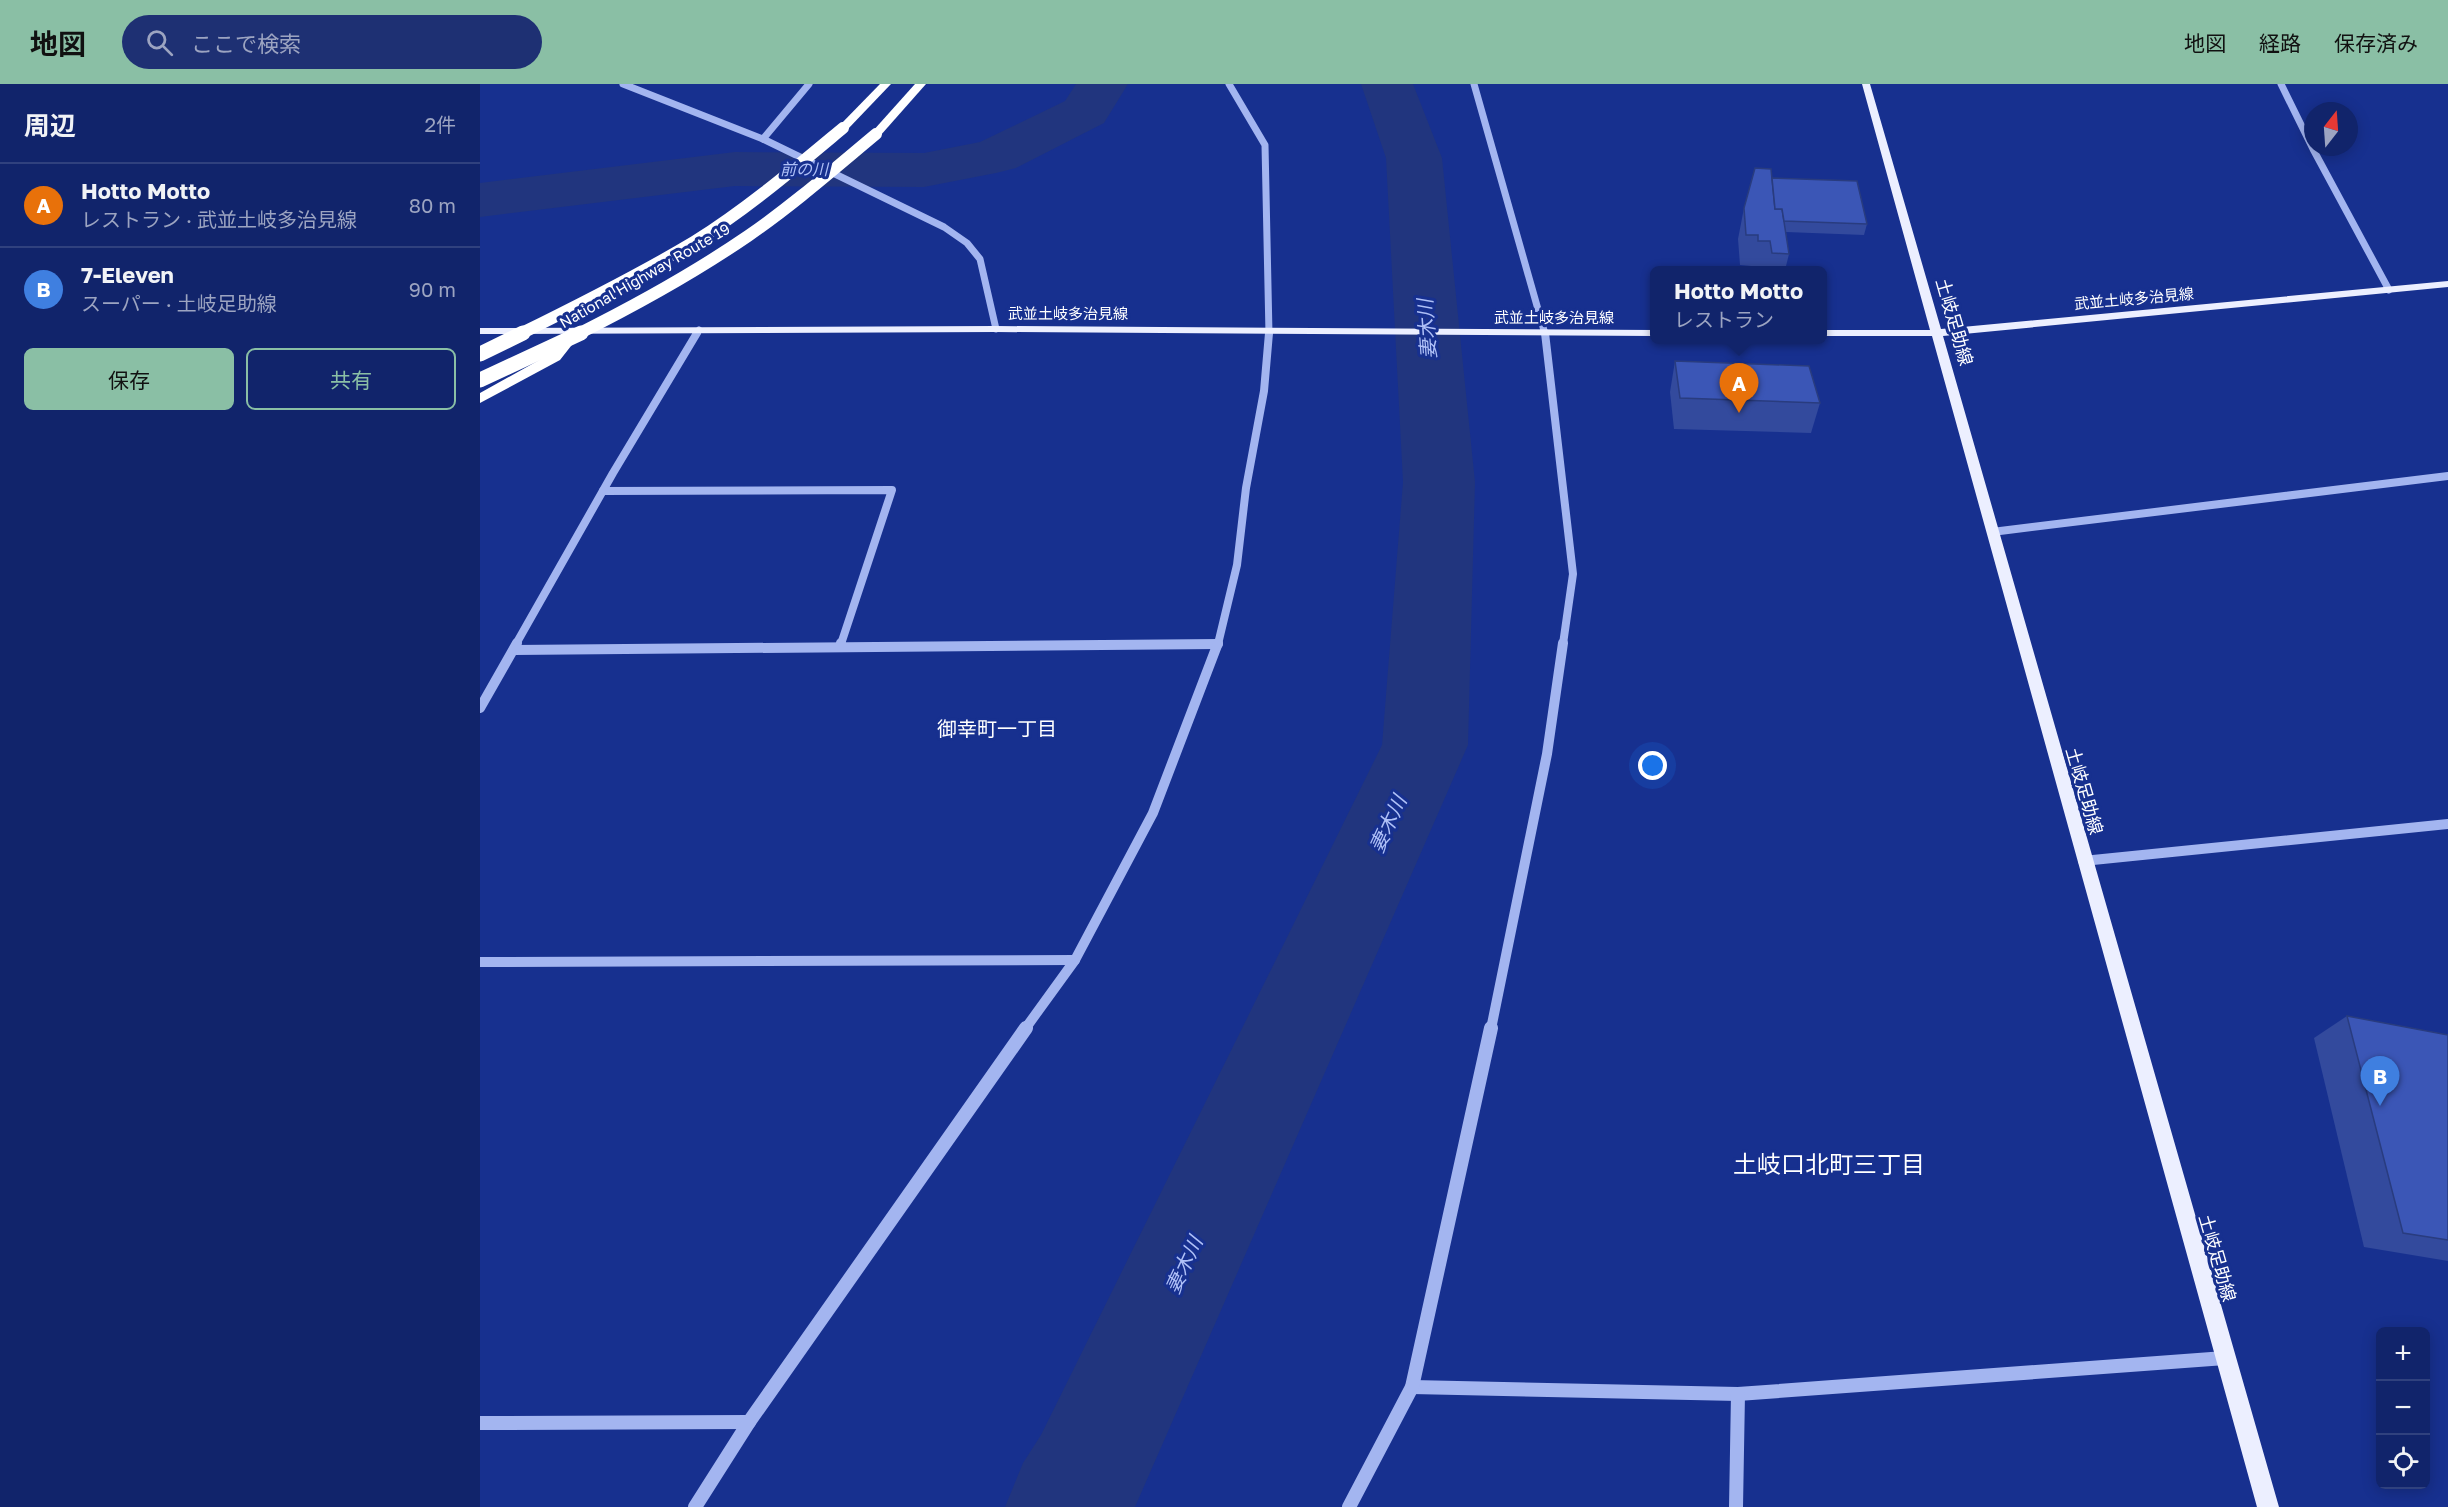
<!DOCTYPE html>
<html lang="ja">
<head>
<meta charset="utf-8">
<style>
  :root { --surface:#11246b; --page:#1e3073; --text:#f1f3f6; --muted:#9ca4c1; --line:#30417e; --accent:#8abfa5 }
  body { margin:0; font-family:"Golos Text","Noto Sans JP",sans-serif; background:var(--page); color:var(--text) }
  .controls { position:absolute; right:18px; bottom:18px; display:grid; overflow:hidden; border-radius:9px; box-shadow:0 3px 15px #0003 }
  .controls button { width:54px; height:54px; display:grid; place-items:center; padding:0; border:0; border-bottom:2px solid var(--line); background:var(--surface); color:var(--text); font:30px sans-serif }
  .compass { position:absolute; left:1824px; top:18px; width:54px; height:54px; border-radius:50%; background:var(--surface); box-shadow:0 3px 15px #0003; rotate:17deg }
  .you { position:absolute; left:1173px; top:682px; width:21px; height:21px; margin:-15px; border:4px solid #fff; border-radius:50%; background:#1a73e8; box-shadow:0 0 0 9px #1a73e833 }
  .badge { display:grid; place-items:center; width:39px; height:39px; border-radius:50%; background:var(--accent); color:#fff; font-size:20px; font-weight:700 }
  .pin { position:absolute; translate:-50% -50px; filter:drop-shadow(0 2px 3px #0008) }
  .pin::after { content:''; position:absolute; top:32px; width:21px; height:18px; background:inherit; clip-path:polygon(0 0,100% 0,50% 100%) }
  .popup { position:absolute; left:1170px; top:182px; width:177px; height:78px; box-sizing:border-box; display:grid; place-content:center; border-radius:9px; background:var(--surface); filter:drop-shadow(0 2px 4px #0005); font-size:20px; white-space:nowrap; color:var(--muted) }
  .popup b { font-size:22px; color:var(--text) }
  .popup::after { content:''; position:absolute; left:50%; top:100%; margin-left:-12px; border:12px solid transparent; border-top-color:var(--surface) }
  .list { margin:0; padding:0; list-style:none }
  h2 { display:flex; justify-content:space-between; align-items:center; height:78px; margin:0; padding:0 24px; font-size:26px }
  h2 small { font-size:20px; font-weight:400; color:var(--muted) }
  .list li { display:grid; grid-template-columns:39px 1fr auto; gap:18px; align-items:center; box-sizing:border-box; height:84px; padding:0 24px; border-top:2px solid var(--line) }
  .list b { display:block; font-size:22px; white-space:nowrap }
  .list p { margin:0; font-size:20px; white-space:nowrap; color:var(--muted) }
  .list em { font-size:20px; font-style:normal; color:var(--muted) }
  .actions { display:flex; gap:12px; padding:18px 24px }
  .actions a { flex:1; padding:14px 0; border:2px solid var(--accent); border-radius:9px; text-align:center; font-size:21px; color:var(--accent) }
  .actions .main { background:var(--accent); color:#111 }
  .icon { flex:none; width:33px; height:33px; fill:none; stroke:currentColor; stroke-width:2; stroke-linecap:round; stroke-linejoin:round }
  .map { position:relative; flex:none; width:1968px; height:1423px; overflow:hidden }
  header { display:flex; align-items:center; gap:36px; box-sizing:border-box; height:84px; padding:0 30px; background:var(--accent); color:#111 }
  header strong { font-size:28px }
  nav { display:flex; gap:33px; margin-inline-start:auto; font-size:21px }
  .search { width:420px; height:54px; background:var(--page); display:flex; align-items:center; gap:15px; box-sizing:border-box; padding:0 21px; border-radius:33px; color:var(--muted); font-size:22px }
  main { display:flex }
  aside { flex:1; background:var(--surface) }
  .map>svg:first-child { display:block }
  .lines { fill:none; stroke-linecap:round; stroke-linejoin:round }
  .river { fill:#21357e; fill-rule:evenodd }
  .minor-far3 { stroke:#a3b5f0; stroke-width:7 }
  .minor-far2 { stroke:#a3b5f0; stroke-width:8 }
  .minor-far1 { stroke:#a3b5f0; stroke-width:10 }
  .minor { stroke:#a3b5f0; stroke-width:14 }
  .major { fill:#ecefff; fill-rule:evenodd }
  .highway { fill:#fff; fill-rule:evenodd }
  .highway-bridge-far1 { stroke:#fff; stroke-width:12 }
  .highway-bridge { stroke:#fff; stroke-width:15 }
  .wall { fill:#334a9d }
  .building { fill:#3b56b6; stroke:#293c7f; stroke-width:1.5 }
  .labels { text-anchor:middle; stroke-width:6; stroke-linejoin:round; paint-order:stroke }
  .far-street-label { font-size:15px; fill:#fff; stroke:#17308f }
  .far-water-label { font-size:16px; font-style:italic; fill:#afc0f7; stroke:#17308f }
  .street-label { font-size:18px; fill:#fff; stroke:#17308f }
  .water-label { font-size:20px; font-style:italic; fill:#afc0f7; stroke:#17308f }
  .neighbourhood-label { font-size:20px; fill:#fff; stroke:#17308f }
  .near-neighbourhood-label { font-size:24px; fill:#fff; stroke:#17308f }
</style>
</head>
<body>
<header>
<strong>地図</strong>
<div class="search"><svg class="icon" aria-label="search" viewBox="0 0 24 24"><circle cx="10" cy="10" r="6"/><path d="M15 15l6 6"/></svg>ここで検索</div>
<nav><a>地図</a><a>経路</a><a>保存済み</a></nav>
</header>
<main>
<aside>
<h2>周辺<small>2件</small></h2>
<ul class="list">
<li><span class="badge" style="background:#e8710a">A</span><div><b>Hotto Motto</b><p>レストラン · 武並土岐多治見線</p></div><em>80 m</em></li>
<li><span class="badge" style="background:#3f7fe0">B</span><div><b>7-Eleven</b><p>スーパー · 土岐足助線</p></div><em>90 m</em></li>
</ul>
<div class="actions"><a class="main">保存</a><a>共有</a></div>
</aside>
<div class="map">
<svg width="1968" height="1423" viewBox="0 0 1968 1423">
  <rect width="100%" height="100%" fill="#17308f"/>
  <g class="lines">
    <g class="river">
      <path d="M596,0H648L624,39L536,84L516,89L444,103L255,102L0,133V99L255,68L444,69L500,58L585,17Z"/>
      <path d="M881,0H933L962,74L995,398L988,661L655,1423H525L543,1379L561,1351L902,661L923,398L906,74Z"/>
    </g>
    <g class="minor-far3">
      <path d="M143,0L283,55L464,143L487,159L500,175L516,245"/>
      <path d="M749,0L785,61L789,250"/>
      <path d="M994,0L1065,250"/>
      <path d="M1801,0L1833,65L1909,206"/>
      <path d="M283,55L329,0"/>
      <path d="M216,250L219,246"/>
    </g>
    <g class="minor-far2">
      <path d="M1065,249L1093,490L1083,560"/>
      <path d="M123,407L412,406L361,560"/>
      <path d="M1512,448L1968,392"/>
      <path d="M36,560L133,389L217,249"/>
      <path d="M703,560H738"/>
      <path d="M738,560L757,481L766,404L784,307L789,249"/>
    </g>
    <g class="minor-far1">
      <path d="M360,563L361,559"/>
      <path d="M34,566L738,560"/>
      <path d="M0,624L37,559"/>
      <path d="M1603,777L1968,740"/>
      <path d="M0,878L595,876"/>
      <path d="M545,945L595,876L673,729L738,559"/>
      <path d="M1011,945L1067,670L1083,559"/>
    </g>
    <g class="minor">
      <path d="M932,1303L1258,1310L1745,1274"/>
      <path d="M0,1339L269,1338"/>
      <path d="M215,1423L269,1338L546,944"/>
      <path d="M869,1423L932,1303L1011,944"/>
      <path d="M1256,1423L1258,1310"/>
    </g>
    <g class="major">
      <path d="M1382,0H1390L1461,245L1968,197V203L1463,252L1799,1423H1777L1452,252H1343V246H1450Z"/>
      <path d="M516,242L1175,246V252L516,248L0,250V244Z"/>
    </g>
    <g class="highway">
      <path d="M400,0H411L367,46H359V42Z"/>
      <path d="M435,0H446L400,52H392V48Z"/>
      <path d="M95,244L102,248L80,276L0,319V309L70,270L90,245Z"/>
    </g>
    <g class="highway-bridge-far1">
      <path d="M40,250C99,221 157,192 214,158C267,125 315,84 363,44"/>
      <path d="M98,250C156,221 214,189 268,152C313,121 354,85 396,50"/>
    </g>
    <g class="highway-bridge">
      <path d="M0,270L43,249"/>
      <path d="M0,296L101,249"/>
    </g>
  </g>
  <g class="wall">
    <path d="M1292,94L1387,140L1384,151L1306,148L1309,170L1305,186H1272L1271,182L1260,181L1258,155L1264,124Z"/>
    <path d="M1195,277L1340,319L1331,349L1194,345L1190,308Z"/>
    <path d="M1867,932L1968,951V1177L1884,1163L1834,954Z"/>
  </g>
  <g class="building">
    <path d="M1275,84L1291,85L1295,125H1302L1309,170L1292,169L1290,157H1278V151H1266L1264,124Z"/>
    <path d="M1292,94L1377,97L1387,140L1304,137L1302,125H1295Z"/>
    <path d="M1195,277L1329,282L1340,319L1200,314Z"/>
    <path d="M1867,932L1968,951V1156L1923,1149Z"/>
  </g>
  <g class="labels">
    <g class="far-street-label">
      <text transform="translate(165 192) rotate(-30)" y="5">National Highway Route 19</text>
      <text transform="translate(1654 215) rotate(-5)" y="5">武並土岐多治見線</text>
      <text x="588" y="235">武並土岐多治見線</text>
      <text x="1074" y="239">武並土岐多治見線</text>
    </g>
    <g class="far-water-label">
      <text x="324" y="91">前の川</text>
    </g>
    <g class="street-label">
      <text transform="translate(1474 238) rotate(74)" y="6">土岐足助線</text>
      <text transform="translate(1604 707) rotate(74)" y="6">土岐足助線</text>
      <text transform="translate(1737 1174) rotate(74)" y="6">土岐足助線</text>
    </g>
    <g class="water-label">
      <text transform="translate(947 245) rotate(-94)" y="7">妻木川</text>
      <text transform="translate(908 740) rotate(-65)" y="7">妻木川</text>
      <text transform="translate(704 1181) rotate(-65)" y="7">妻木川</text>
    </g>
    <g class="neighbourhood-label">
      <text x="517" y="652">御幸町一丁目</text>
    </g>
    <g class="near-neighbourhood-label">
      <text x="1349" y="1089">土岐口北町三丁目</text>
    </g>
  </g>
</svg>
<div class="controls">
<button>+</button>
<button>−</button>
<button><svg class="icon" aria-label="locate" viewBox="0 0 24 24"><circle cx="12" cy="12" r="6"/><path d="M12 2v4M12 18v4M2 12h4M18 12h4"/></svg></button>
</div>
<svg class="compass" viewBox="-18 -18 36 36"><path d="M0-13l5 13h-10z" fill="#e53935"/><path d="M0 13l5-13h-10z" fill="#9ca4c1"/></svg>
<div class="you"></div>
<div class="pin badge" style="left:1259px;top:329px;background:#e8710a">A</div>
<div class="popup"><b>Hotto Motto</b>レストラン</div>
<div class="pin badge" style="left:1900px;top:1022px;background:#3f7fe0">B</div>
</div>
</main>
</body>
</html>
